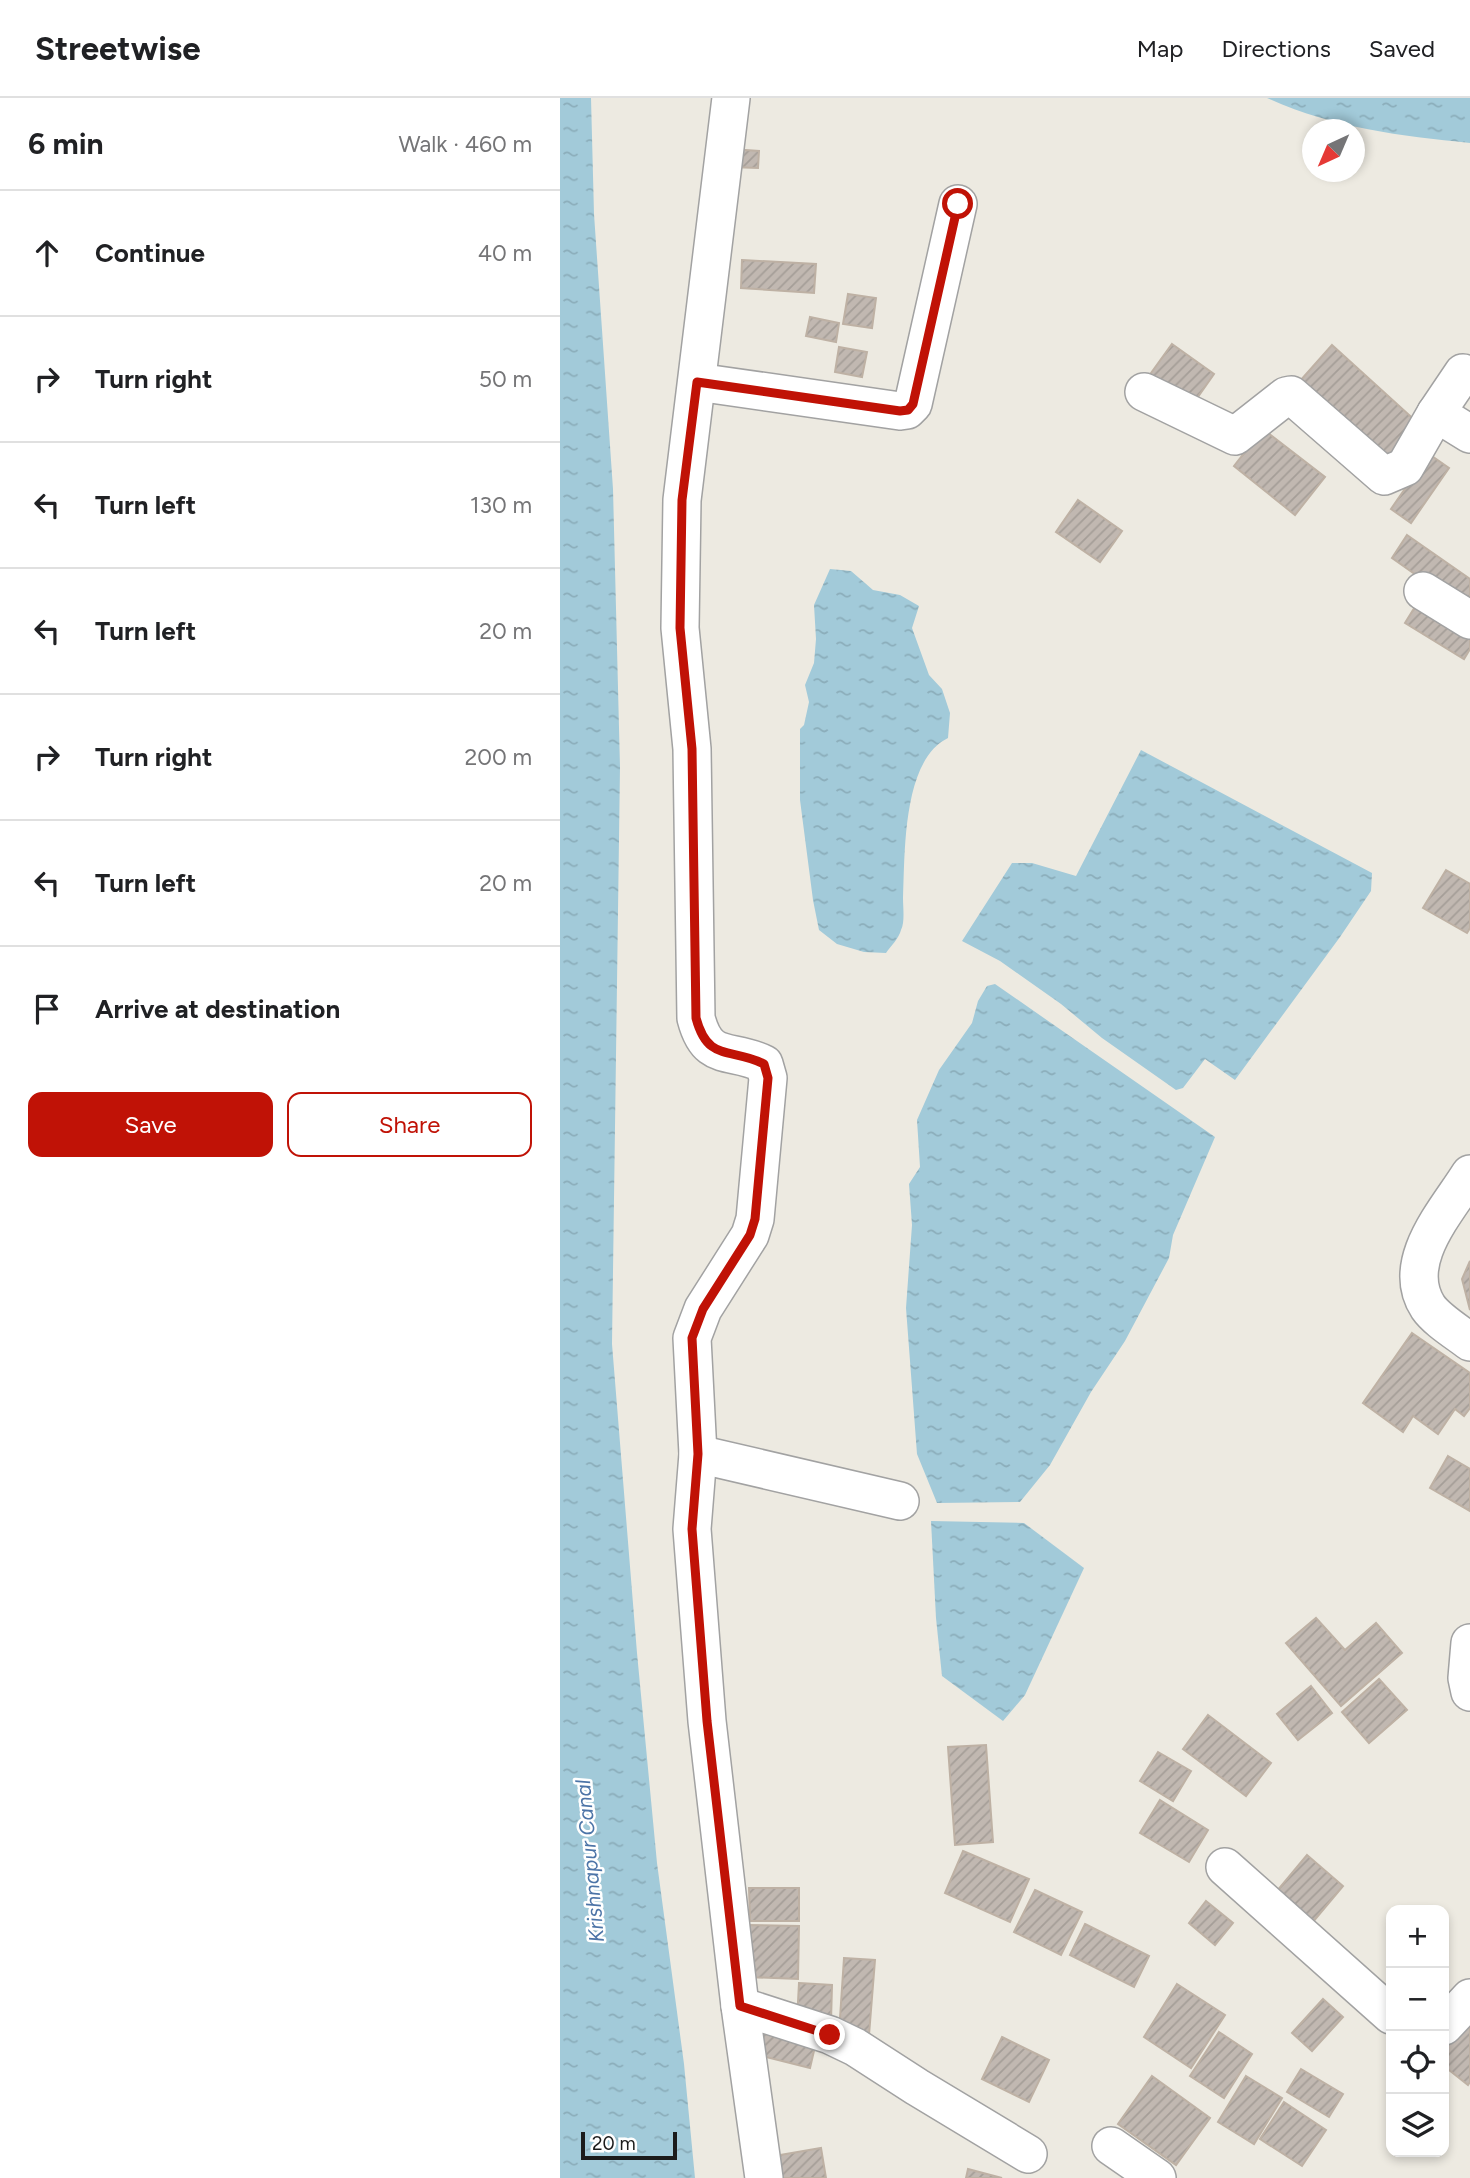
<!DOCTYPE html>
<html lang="en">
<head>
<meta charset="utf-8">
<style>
  :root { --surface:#fff; --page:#f6f6f6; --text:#202124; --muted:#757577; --line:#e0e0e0; --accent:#c01206 }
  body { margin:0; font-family:Figtree,sans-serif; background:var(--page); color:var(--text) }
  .controls { position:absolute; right:21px; bottom:21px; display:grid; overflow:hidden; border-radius:14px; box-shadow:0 4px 10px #0003 }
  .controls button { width:63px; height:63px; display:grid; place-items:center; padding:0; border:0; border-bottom:2px solid var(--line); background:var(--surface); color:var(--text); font:35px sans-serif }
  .compass { position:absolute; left:742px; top:21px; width:63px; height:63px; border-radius:50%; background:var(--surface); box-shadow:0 4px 10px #0003; rotate:224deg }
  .scale { position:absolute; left:21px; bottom:18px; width:96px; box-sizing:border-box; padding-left:7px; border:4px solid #1b1b1b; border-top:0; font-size:19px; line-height:24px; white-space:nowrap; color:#1b1b1b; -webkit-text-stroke:5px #fff; paint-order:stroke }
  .stop { position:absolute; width:21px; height:21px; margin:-16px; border:5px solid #c01206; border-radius:50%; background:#fff }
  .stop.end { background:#c01206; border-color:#fff; box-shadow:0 2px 7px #0008 }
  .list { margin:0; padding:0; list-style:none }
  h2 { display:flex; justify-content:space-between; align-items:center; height:91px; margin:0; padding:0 28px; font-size:30px }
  h2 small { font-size:23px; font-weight:400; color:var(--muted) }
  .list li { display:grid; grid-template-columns:46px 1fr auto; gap:21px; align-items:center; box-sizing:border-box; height:126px; padding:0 28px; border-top:2px solid var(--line) }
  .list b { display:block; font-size:26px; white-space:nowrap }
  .list em { font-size:23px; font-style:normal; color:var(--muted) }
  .actions { display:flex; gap:14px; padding:21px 28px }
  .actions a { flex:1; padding:16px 0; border:2px solid var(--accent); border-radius:14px; text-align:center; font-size:24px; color:var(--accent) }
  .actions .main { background:var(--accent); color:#fff }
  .icon { flex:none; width:38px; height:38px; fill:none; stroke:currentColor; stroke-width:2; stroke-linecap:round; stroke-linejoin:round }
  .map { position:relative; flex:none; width:910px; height:2080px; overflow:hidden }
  header { display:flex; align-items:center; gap:42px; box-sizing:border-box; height:98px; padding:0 35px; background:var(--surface); border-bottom:2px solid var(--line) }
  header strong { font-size:33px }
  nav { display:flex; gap:38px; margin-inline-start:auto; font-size:24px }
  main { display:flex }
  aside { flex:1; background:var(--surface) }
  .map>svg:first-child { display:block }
  .water { fill:url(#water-ripples) }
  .building { fill:url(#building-hatch); stroke:#beb1a4; stroke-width:2 }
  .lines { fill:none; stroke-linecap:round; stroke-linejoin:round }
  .street-casing { stroke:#a2a2a2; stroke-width:40 }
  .street { stroke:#fff; stroke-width:37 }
  .route { stroke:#c01206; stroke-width:9 }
  .labels { text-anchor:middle; stroke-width:5; stroke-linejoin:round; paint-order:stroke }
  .water-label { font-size:21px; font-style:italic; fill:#4c74a7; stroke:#fff }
</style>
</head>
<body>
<header>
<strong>Streetwise</strong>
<nav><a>Map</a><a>Directions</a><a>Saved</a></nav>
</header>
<main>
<aside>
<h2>6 min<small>Walk · 460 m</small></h2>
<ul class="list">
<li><svg class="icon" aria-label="ahead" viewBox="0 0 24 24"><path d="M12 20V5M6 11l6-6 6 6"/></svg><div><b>Continue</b></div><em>40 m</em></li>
<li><svg class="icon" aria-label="right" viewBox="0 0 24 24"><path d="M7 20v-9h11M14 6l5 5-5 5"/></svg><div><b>Turn right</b></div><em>50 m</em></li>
<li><svg class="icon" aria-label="left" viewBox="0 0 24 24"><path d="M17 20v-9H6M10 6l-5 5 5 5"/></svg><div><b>Turn left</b></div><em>130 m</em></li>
<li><svg class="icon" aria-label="left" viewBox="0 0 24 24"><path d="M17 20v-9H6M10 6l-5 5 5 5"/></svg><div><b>Turn left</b></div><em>20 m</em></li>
<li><svg class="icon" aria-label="right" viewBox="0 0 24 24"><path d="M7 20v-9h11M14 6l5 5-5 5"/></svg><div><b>Turn right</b></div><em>200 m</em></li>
<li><svg class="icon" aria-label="left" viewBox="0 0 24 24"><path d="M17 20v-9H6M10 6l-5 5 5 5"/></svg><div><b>Turn left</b></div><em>20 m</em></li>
<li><svg class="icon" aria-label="arrive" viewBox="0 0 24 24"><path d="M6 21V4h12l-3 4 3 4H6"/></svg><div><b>Arrive at destination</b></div></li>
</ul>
<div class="actions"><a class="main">Save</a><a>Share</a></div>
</aside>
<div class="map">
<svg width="910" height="2080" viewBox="0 0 910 2080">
  <defs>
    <pattern id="water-ripples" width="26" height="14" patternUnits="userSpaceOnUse" patternTransform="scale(1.75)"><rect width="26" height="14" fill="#a2cad9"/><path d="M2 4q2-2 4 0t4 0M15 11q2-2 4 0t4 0" fill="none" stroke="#8badba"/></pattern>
    <pattern id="building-hatch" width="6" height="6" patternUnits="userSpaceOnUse" patternTransform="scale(1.75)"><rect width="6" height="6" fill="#c1b8b1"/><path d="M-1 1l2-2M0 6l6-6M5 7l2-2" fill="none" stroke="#a59e98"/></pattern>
  </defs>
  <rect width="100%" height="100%" fill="#edeae1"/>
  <g class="water">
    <path d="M0,0H31L34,116L53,391L60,669L52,1246L77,1555L97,1765L124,1966L135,2080H0Z"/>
    <path d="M707,0H910V45C839,38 773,30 707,0Z"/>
    <path d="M270,471L291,473L313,492L340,497L359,508L352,530L369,577L382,591L390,615L388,640C342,662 345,757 343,800C343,810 345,824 341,832C339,840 331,848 326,855L304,854L277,846L259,832L253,802L240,702V631L244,627L249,604L245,587L254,565L256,541L254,507Z"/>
    <path d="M581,652L812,775L811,793L780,839L675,982L645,961L623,990L616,992L542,940L501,906L440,863L402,843L452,765H472L516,778Z"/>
    <path d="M435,886L655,1039L613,1137L609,1160L565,1243L531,1294L490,1367L460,1404L377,1405L357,1356L346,1210L352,1127L349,1086L360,1069L357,1022L379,972L412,925L418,903L427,888Z"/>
    <path d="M371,1423L464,1425L524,1470L465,1597L443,1623L382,1578L376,1520Z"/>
  </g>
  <g class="building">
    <path d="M171,51L199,53L198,70L170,69Z"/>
    <path d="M182,162L256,166L254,195L181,190Z"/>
    <path d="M288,196L316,200L312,230L283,226Z"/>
    <path d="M250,219L279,225L276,244L246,238Z"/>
    <path d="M612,246L654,276L628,313L586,282Z"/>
    <path d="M772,247L859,326L827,361L740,283Z"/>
    <path d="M279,249L307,254L302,279L275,274Z"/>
    <path d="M703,331L765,379L735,417L674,368Z"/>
    <path d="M869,356L889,370L851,425L831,411Z"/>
    <path d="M518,402L562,433L540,464L496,434Z"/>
    <path d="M847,437L910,481V515L832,460Z"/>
    <path d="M861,499L910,529V551L904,561L845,525Z"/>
    <path d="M886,772L910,786V830L907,835L863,810Z"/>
    <path d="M910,1163V1212L902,1181Z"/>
    <path d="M852,1235L910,1275V1310L904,1318L895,1311L878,1336L853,1318L843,1334L803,1305Z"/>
    <path d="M888,1358L910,1371V1413L870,1390Z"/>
    <path d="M756,1520L785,1552L816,1525L842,1555L781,1608L726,1545Z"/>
    <path d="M819,1581L847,1612L809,1645L782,1614Z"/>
    <path d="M751,1588L772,1615L738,1642L717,1616Z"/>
    <path d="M648,1617L711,1665L686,1698L623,1651Z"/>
    <path d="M426,1647L433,1744L395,1747L388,1649Z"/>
    <path d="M598,1654L631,1673L613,1703L580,1683Z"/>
    <path d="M600,1702L648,1732L629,1764L580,1735Z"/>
    <path d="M403,1753L469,1781L450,1824L385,1795Z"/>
    <path d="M747,1757L783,1788L747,1831L711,1800Z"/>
    <path d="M189,1790H239V1823H190Z"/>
    <path d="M475,1792L522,1814L501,1857L454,1834Z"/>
    <path d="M646,1803L673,1825L655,1847L629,1825Z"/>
    <path d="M525,1826L589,1858L574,1889L510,1857Z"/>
    <path d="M187,1827L239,1828L238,1881L186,1879Z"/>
    <path d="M284,1860L315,1862L309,1937L279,1935Z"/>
    <path d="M239,1885L272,1887L271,1924L237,1923Z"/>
    <path d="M617,1886L665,1917L631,1970L584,1939Z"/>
    <path d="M763,1901L783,1919L752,1953L732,1935Z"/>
    <path d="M910,1915V1984L908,1987L884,1968V1948Z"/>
    <path d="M197,1926L257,1940L250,1970L190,1955Z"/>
    <path d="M659,1934L692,1956L664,2000L630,1978Z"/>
    <path d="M442,1939L489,1962L469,2004L422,1981Z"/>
    <path d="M741,1971L783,1996L769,2019L727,1994Z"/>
    <path d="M592,1978L650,2020L616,2067L558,2026Z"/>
    <path d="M686,1978L722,2000L694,2046L658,2024Z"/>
    <path d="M724,2004L766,2032L742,2068L700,2041Z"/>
    <path d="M261,2050L266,2080H218L214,2058Z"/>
    <path d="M408,2071L442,2080H406Z"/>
  </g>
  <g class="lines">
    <defs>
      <g id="street">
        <path d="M171,0L122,402L120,530L132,651L136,920C148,966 170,949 204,966L208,980L195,1121L190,1137L143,1211L132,1240L138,1356L132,1431L147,1623L180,1908L204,2080"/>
        <path d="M137,284L340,313L347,312L353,306L398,106"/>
        <path d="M584,294L675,338L726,298L731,297L824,378L845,369L876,315L903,275"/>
        <path d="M876,315L910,336"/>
        <path d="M863,493L910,522"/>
        <path d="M910,1076C887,1113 839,1164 868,1209C877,1222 897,1234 910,1244"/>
        <path d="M138,1356L340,1403"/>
        <path d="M910,1545L907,1580L910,1594"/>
        <path d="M665,1769L831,1917"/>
        <path d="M180,1908L270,1937L295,1949L357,1989L468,2056"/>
        <path d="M884,1928L910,1900"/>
        <path d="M551,2048L597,2080"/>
      </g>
    </defs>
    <use href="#street" class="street-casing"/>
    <use href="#street" class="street"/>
  </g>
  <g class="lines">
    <path class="route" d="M270,1937L180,1908L147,1623L132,1431L138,1356L132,1240L143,1211L190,1137L195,1121L208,980L204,966C171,949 148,965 136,920L132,651L120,530L122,402L137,284L340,313L348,312L353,306L398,106"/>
  </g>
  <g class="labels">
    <g class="water-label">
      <text transform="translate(30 1763) rotate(-95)" y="7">Krishnapur Canal</text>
    </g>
  </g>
</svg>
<div class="controls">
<button>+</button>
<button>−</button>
<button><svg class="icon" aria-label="locate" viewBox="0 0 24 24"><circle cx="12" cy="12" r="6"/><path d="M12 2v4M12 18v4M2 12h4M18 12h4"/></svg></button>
<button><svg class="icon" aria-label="layers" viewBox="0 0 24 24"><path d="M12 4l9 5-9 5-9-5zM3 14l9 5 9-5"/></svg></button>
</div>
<svg class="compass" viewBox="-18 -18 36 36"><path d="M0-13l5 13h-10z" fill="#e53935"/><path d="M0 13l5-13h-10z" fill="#757577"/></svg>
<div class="scale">20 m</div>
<div class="stop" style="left:398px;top:106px"></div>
<div class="stop end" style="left:270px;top:1937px"></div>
</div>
</main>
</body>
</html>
